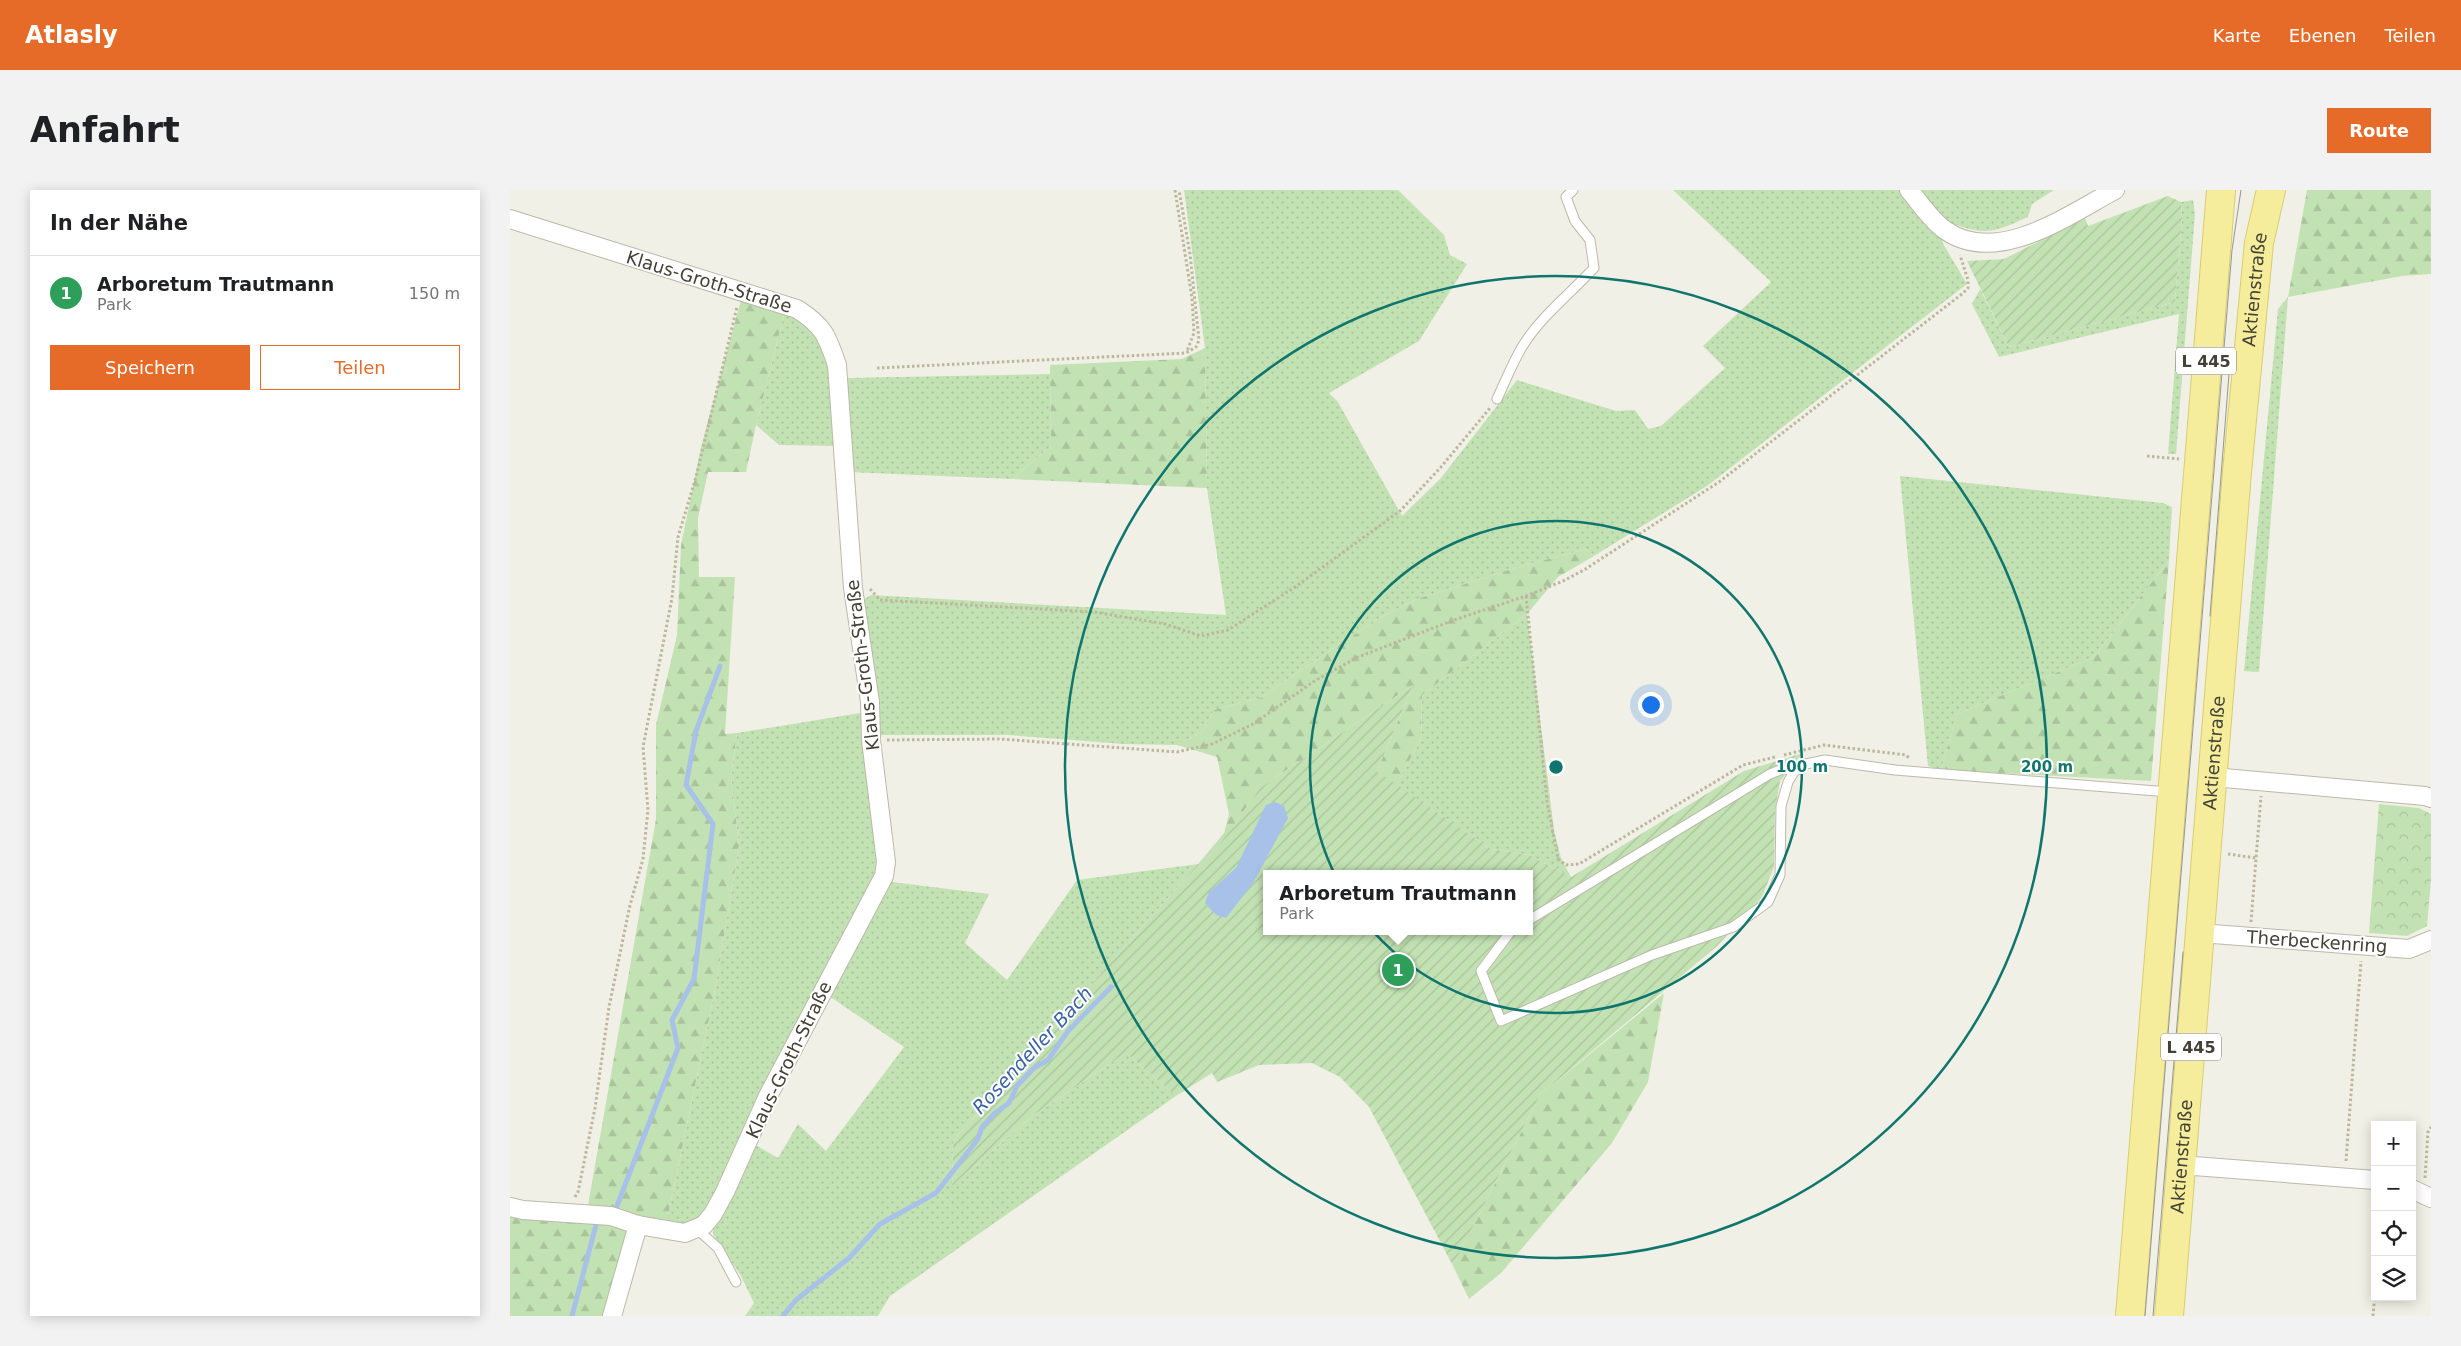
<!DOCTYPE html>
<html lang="de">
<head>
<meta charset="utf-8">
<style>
  :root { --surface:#fff; --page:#f2f2f2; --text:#202124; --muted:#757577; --line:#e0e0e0; --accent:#e66b29 }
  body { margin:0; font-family:"DejaVu Sans",sans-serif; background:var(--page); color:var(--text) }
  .controls { position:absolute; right:15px; bottom:15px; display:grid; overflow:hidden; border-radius:0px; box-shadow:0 2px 12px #0003 }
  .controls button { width:45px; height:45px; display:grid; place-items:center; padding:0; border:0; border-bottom:1px solid var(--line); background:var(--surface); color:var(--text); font:25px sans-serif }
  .you { position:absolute; left:1140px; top:514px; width:18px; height:18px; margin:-12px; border:4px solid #fff; border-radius:50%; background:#1a73e8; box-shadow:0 0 0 8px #1a73e833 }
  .badge { display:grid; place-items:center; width:32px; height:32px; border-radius:50%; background:var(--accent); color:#fff; font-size:16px; font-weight:700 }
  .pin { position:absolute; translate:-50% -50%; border:2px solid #fff; box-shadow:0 1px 5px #0006 }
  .popup { position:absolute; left:753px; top:680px; width:270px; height:65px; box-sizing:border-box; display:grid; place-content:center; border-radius:0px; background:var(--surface); filter:drop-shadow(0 1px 4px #0005); font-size:16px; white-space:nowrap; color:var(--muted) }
  .popup b { font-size:19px; color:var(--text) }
  .popup::after { content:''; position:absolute; left:50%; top:100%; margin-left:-10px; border:10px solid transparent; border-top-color:var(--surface) }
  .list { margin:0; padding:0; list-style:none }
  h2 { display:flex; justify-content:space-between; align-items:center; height:65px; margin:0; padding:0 20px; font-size:21px }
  h2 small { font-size:16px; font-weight:400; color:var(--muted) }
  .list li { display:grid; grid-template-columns:32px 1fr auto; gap:15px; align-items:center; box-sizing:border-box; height:75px; padding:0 20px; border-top:1px solid var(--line) }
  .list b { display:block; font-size:19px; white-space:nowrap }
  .list p { margin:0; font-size:16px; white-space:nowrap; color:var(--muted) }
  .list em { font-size:16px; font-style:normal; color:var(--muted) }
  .actions { display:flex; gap:10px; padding:15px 20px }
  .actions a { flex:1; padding:11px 0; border:1px solid var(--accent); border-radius:0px; text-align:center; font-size:18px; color:var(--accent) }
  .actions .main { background:var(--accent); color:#fff }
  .icon { flex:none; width:28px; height:28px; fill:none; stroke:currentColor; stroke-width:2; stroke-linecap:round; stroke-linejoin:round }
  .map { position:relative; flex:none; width:1921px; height:1126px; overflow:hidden; border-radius:0px }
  header { display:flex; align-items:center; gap:30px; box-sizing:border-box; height:70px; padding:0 25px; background:var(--accent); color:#fff }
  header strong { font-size:24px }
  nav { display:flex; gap:28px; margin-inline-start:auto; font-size:18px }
  .intro { display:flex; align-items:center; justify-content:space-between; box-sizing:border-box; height:120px; padding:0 30px }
  h1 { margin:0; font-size:35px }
  .button { padding:12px 22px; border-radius:0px; background:var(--accent); color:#fff; font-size:18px; font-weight:700 }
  main { display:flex; gap:30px; padding:0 30px }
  aside { flex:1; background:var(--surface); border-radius:0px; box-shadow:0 2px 12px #0003 }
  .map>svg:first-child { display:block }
  .grass { fill:url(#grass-dots) }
  .forest { fill:url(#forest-firs) }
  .park { fill:url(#park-crowns) }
  .garden { fill:url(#garden-furrows); fill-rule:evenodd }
  .water { fill:#a8c1e9 }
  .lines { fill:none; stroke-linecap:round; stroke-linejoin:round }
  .stream { stroke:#a8c1e9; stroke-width:5 }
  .service-casing { stroke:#bcb9aa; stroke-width:11 }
  .minor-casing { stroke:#bcb9aa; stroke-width:20 }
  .primary-casing { stroke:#d8cd6e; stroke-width:30 }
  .path { stroke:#bcb79c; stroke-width:3; stroke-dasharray:2.5 2.5; stroke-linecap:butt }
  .service { stroke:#fff; stroke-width:9 }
  .minor { stroke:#fff; stroke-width:18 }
  .primary { stroke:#f5ed9c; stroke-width:28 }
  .tram { stroke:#959595; stroke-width:1 }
  .ring { fill:none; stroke:#0f766e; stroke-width:2.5 }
  .labels { text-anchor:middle; stroke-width:4; stroke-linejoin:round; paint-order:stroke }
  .shield { fill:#fff; stroke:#7c7a72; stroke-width:1 }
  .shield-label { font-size:16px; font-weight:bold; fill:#444136 }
  .street-label { font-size:18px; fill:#444136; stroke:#fff }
  .water-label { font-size:19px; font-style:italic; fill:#3a62a5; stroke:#fff }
  .centre { fill:#0f766e; stroke:#fff; stroke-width:2.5 }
  .ring-label { font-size:15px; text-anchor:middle; font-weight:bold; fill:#0f766e; stroke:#fff; stroke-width:4; stroke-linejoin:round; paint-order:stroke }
</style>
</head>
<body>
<header>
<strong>Atlasly</strong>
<nav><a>Karte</a><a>Ebenen</a><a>Teilen</a></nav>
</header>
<div class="intro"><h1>Anfahrt</h1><a class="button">Route</a></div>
<main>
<aside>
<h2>In der Nähe<small></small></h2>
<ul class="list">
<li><span class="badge" style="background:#2e9e5b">1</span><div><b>Arboretum Trautmann</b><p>Park</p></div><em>150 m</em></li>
</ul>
<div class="actions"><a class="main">Speichern</a><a>Teilen</a></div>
</aside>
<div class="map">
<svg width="1921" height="1126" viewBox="0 0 1921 1126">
  <defs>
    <pattern id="grass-dots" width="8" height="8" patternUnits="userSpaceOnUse" patternTransform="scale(1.25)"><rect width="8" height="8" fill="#c3e2b3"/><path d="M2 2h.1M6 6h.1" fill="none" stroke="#a9c39b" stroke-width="1.8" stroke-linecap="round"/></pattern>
    <pattern id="forest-firs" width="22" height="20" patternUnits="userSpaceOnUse" patternTransform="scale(1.25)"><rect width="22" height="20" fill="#c3e2b3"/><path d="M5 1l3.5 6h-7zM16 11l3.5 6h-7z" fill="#a9c39b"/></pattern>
    <pattern id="park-crowns" width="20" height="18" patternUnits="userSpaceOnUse" patternTransform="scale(1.25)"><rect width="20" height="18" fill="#c3e2b3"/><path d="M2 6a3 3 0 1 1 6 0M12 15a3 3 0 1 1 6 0" fill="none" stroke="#a9c39b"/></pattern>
    <pattern id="garden-furrows" width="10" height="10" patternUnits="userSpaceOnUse" patternTransform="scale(1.25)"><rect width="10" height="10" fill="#c3e2b3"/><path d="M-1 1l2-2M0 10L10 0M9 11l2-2" fill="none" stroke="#a9c39b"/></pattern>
  </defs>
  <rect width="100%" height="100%" fill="#f1f0e6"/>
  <g class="grass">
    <path d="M674,0H888L934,45L940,65L957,74L909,151L819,203L828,212L892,326L931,288L1007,190L1106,221L1125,220L1138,239L1151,236L1215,178L1193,156L1261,92L1163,0H1544L1522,14L1518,27C1486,41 1480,46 1446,35L1432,52L1457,94L1197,296L1084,366L1076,359L1005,378L907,409L871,427L770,494L753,507L704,520L692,542L667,555L613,554L497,545H364L351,411L361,405L716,425L697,298L695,158Z"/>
    <path d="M1683,10L1685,24L1666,264H1658L1669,124L1489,167L1462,114L1470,99L1499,157L1665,112L1672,28L1671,12Z"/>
    <path d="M1778,107L1749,482L1734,481L1768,119Z"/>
    <path d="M275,121L293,129L318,160L324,256L269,255L246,235Z"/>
    <path d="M540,184L541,256L502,289L338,282L336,188Z"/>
    <path d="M1390,286L1653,313L1662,317L1659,370L1584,467L1447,524L1431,580L1418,576Z"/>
    <path d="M1017,424L1044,640L1051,668L1061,687L1019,665L981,659L886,595L911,549L912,505Z"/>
    <path d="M356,522L371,667L368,691L198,1022L184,1035H156L205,800L229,656L221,587L227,543Z"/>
    <path d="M688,674L443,951L442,996L522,926L616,863L666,906L380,1106L368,1126H235L244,1113L231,1086L203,1044V1034L242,953L268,968L288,934L316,961L394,857L319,806L375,696L382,692L479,704L455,753L497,790L567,690Z"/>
  </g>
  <g class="forest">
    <path d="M1797,0H1921V84L1892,86L1778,107Z"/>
    <path d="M231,110L275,121L246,235L236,282H198L188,328L189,387H225L215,544L227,543L221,587L229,656L205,800L156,1035L124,1027L96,1126H0V1022L75,1032L146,629V535L167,445L171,355L191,257Z"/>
    <path d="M695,158L697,298L502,289L541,256L540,175L672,169Z"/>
    <path d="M1076,359L1084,366L1048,387L1017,424L912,505L911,549L886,595L867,581L903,495L750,598L694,677L688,674L714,643L719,624L707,567L667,555L692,542L704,520L753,507L770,494L871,427L907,409L1005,378Z"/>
    <path d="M1659,370L1641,591L1431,580L1447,524L1584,467Z"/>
    <path d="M1154,803L1138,892L1102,953L991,1083L959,1109L943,1076L1030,905Z"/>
  </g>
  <path class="park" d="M1869,614L1909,618L1921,624V690L1917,736L1897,746L1859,743Z"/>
  <g class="garden">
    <path d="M1658,6L1671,12L1672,28L1665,112L1499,157L1457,71L1494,69L1575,28L1578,36Z"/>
    <path d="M903,495L867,581L981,659L1019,665L1061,687L1234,581L1293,563L1270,591L1265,621L1264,677L1252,707L1207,756L1030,905L943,1076L859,917L830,887L802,873L749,875L707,892L702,883L666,906L616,863L522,926L442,996L443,951L688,674L694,676L750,598ZM757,684H1019V741H757Z"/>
  </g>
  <path class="water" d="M765,612L774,616L778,628L743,693L716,728L706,725L695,713L699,702L726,678L756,615Z"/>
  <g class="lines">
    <g class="stream">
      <path d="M105,1021L168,858L162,830L184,789L203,634L176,595L186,541L210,476"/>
      <path d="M62,1126L86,1035"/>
      <path d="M273,1126L286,1110L339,1068L370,1034L426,1003L468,949L472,937L485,923L499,913L507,896L524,878L538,870L558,841L601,797"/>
    </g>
    <defs>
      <g id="service">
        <path d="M987,209C995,192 1002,174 1012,157C1030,127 1060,104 1084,78L1080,50L1065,31L1056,7L1063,0"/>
        <path d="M1019,730L1260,584L1275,578L1284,582"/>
        <path d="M1001,741L971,781L991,831L1142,765L1223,737L1258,712L1270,685L1271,616L1278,592L1284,582L1296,574L1315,570L1385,580L1659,602"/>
        <path d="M188,1040L208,1058L226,1092"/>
      </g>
      <g id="minor">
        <path d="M1399,0C1410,13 1421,30 1435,40C1487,77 1558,25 1605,0"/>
        <path d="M0,29L287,119C314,136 317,146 327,175L343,398L360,512L361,550L376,672L374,686L258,906L215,1002L203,1024L194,1035L175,1043L128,1035L101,1026L13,1020L0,1017"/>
        <path d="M1703,587L1915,606L1921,608"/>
        <path d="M1690,743L1899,759L1921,750"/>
        <path d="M1671,975L1865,990"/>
        <path d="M1902,999L1921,1008"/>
        <path d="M102,1126L128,1035"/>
      </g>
      <g id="primary">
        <path d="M1620,1126L1711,0"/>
        <path id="s1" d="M1659,1126L1727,282L1749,53L1761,0"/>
      </g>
    </defs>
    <use href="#service" class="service-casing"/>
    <use href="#minor" class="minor-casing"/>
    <use href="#primary" class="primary-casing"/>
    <g class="path">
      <path d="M665,0L682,108L684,143L677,161"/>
      <path d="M367,178L676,163L686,157L689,150L680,64L669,0"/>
      <path d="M1637,266L1669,269"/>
      <path d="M360,399L370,410L584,422L655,434L691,446L718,440L788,395L890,321L931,277L980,218"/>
      <path d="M1016,406L1037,611L1048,669L1056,675L1069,674L1233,575L1265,567"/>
      <path d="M377,550L490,549L667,562L702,554L743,534L806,490L848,467L944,430L1016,406L1053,391L1074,380L1209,292L1452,104L1458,98V90L1450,65"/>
      <path d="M1274,565L1314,555L1396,565L1400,569"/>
      <path d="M1718,664L1746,668"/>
      <path d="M1741,732L1751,606"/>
      <path d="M1836,971L1851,771"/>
      <path d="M1915,988L1918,942L1921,937"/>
      <path d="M65,1007L68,1002L85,918L99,817L120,715L133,669L138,620L133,557L162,408L168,347L186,287L227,117"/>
      <path d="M1863,1126L1865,1103"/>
    </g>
    <use href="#service" class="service"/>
    <use href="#minor" class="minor"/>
    <use href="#primary" class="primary"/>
    <g class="tram">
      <path d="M1700,426L1721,159"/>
      <path d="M1635,1126L1722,60L1731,0"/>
      <path d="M1643,1126L1673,762"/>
    </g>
  </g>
  <g class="ring">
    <circle cx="1046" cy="577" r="246"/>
    <circle cx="1046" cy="577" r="491"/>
  </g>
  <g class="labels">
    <g class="shield">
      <rect x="1666" y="157.5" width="60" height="27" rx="4"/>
      <rect x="1651" y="843.5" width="60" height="27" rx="4"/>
    </g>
    <g class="shield-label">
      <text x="1696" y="177">L 445</text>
      <text x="1681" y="863">L 445</text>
    </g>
    <g class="street-label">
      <text transform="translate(199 92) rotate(17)" y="6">Klaus-Groth-Straße</text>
      <text dy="6" stroke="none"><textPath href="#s1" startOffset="1030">Aktienstraße</textPath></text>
      <text transform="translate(353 475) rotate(-97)" y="6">Klaus-Groth-Straße</text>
      <text dy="6" stroke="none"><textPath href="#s1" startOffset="565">Aktienstraße</textPath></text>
      <text transform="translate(1807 752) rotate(4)" y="6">Therbeckenring</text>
      <text transform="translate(279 870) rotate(-64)" y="6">Klaus-Groth-Straße</text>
      <text dy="6" stroke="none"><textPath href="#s1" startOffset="160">Aktienstraße</textPath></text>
    </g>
    <g class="water-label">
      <text transform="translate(522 860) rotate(-47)" y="7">Rosendeller Bach</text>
    </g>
  </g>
  <circle cx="1046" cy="577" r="8" class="centre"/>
  <g class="ring-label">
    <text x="1292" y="582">100 m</text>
    <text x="1537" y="582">200 m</text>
  </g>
</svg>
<div class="controls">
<button>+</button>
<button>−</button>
<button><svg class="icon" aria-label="locate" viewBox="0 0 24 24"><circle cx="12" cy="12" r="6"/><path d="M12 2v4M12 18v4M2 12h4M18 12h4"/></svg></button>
<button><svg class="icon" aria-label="layers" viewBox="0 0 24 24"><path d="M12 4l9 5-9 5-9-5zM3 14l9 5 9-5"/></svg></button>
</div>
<div class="you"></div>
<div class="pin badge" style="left:888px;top:780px;background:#2e9e5b">1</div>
<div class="popup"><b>Arboretum Trautmann</b>Park</div>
</div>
</main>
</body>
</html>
